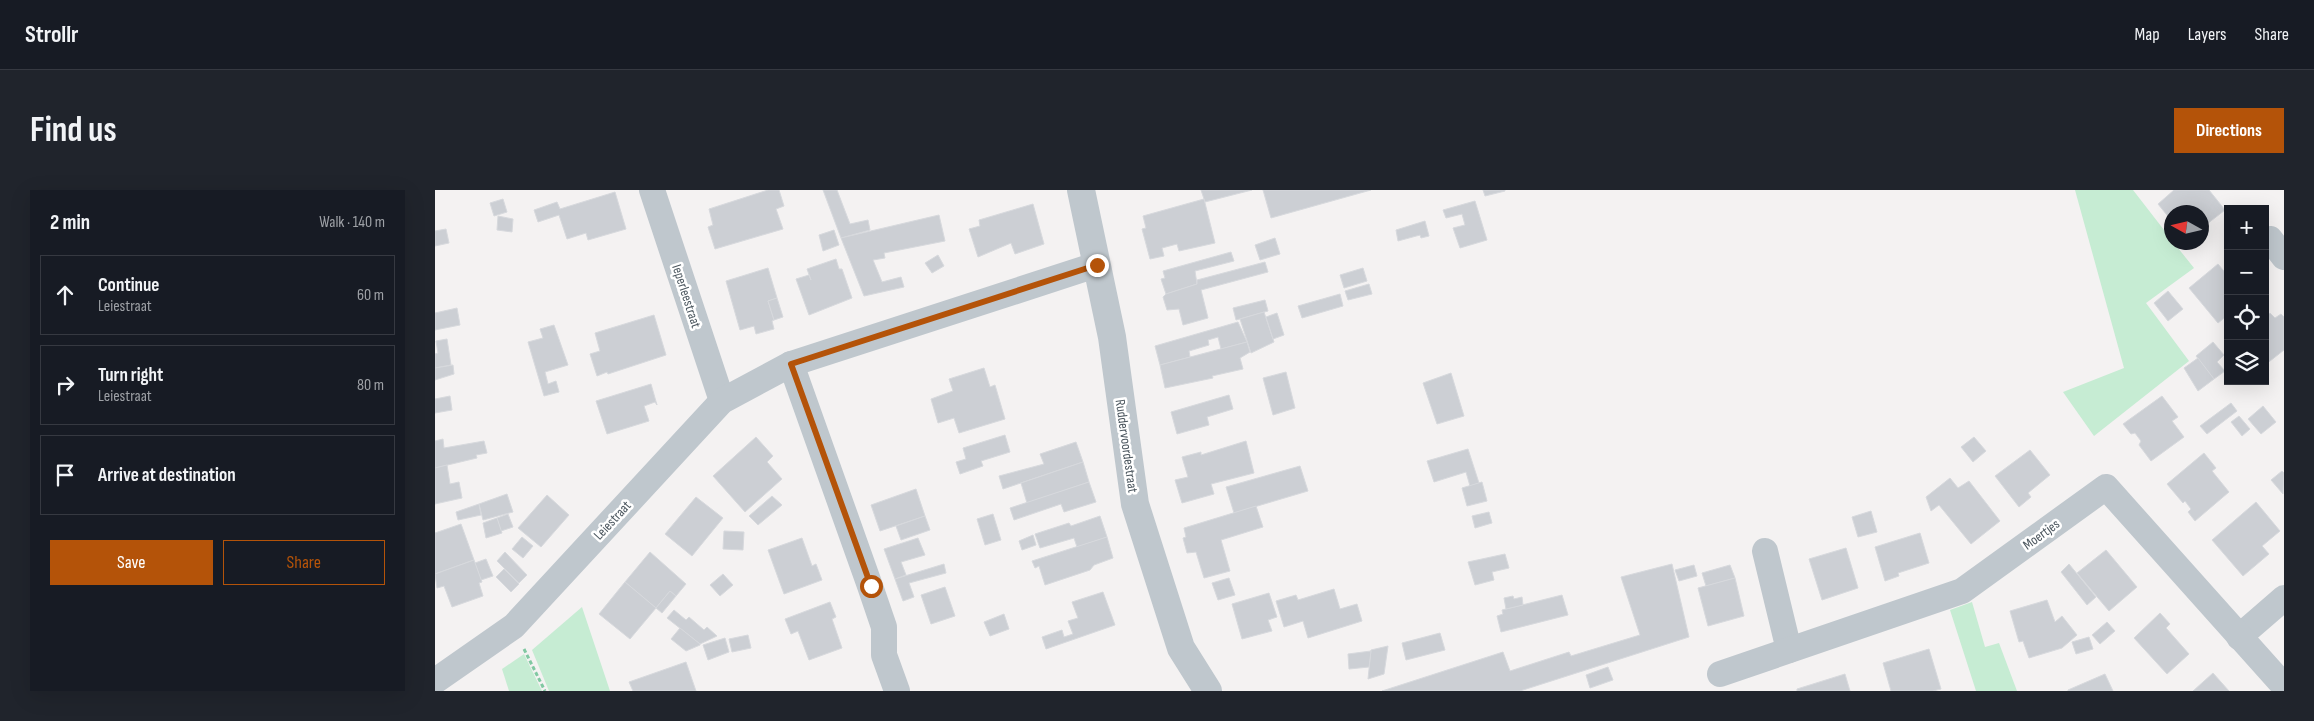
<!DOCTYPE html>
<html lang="en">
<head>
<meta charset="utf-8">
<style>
  :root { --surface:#171b24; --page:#20242c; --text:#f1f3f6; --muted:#9ea1a6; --line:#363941; --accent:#b45309 }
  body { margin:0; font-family:"Sofia Sans Condensed",sans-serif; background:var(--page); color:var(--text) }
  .controls { position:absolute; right:15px; top:15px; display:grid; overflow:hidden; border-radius:0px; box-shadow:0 5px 20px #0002 }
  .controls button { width:45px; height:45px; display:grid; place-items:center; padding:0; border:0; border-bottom:1px solid var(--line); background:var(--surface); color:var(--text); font:25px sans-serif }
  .compass { position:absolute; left:1729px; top:15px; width:45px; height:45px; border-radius:50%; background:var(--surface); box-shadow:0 5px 20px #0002; rotate:278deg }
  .stop { position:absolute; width:15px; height:15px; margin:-11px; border:4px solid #b45309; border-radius:50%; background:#fff }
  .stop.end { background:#b45309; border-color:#fff; box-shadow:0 1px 5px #0008 }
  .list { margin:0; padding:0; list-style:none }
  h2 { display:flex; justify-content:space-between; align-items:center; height:65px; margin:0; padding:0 20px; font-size:21px }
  h2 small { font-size:16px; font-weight:400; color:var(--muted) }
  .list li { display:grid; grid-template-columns:32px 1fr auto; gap:15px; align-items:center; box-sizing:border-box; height:80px; margin:0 10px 10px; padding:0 10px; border:1px solid var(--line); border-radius:0px }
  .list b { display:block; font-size:19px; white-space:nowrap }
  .list p { margin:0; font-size:16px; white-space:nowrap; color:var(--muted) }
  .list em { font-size:16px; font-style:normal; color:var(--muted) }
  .actions { display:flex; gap:10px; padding:15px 20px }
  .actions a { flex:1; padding:11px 0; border:1px solid var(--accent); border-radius:0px; text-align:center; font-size:18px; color:var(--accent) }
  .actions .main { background:var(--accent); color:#fff }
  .icon { flex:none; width:28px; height:28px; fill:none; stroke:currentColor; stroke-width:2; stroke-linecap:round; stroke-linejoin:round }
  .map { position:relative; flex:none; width:1849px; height:501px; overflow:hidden; border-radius:0px }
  header { display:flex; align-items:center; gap:30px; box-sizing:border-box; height:70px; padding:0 25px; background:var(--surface); border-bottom:1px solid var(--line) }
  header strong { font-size:24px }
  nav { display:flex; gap:28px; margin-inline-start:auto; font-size:18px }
  .intro { display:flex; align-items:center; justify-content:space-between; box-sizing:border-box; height:120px; padding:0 30px }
  h1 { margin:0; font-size:35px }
  .button { padding:12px 22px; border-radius:0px; background:var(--accent); color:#fff; font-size:18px; font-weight:700 }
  main { display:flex; gap:30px; padding:0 30px }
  aside { flex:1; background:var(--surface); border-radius:0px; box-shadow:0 5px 20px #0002 }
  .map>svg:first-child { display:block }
  .green { fill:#c6ecd3 }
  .building { fill:#cccfd4; stroke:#d7d9dd }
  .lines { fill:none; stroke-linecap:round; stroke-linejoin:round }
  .path { stroke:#81c8a2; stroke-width:3; stroke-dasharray:4 2.5; stroke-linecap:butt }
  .minor { stroke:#bfc7cd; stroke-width:26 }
  .tertiary { stroke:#bfc7cd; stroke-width:28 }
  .route { stroke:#b45309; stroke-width:6 }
  .labels { text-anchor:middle; stroke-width:5; stroke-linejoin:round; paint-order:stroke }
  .street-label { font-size:14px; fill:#4b565e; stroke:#fff }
</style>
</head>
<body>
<header>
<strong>Strollr</strong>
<nav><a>Map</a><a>Layers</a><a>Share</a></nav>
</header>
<div class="intro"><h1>Find us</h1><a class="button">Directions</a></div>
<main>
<aside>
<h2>2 min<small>Walk · 140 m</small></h2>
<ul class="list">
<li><svg class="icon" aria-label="ahead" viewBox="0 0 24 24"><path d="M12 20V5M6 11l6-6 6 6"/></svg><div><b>Continue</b><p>Leiestraat</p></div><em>60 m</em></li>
<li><svg class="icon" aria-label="right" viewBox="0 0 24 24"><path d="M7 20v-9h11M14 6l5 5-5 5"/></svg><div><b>Turn right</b><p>Leiestraat</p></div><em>80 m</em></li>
<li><svg class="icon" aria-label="arrive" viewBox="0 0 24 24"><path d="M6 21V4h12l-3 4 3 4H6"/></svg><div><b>Arrive at destination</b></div></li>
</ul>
<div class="actions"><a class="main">Save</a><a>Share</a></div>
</aside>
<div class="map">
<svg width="1849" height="501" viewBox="0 0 1849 501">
  <rect width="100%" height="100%" fill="#f4f2f2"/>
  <g class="green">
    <path d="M1640,0H1698L1736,49V52L1739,53L1759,78L1711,113L1754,171L1659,246L1628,202L1689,178Z"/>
    <path d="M1537,412L1550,457L1564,453L1582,501H1541L1515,420Z"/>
    <path d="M147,417L175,501H114L97,460Z"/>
    <path d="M89,464L107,501H74L67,479Z"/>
  </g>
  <g class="building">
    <path d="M333,0H344L349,16L341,19L348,39L280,59L273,37L278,35L274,19Z"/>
    <path d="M388,0H402L415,34L433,30L435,40L406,48Z"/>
    <path d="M766,0H817L770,12Z"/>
    <path d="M828,0H936L836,28Z"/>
    <path d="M1048,0H1070V1L1050,6Z"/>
    <path d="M1739,0H1774L1790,20L1772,34L1766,30V22H1736V30L1723,14Z"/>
    <path d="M180,2L191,39L153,50L151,43L132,49L124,25L103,32L99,20L122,12L125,19Z"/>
    <path d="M68,9L72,22L59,26L55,13Z"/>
    <path d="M769,9L780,53L744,61L742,54L727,58L729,66L715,69L707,39L711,38L708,26Z"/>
    <path d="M1040,11L1052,50L1025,58L1018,38L1030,35L1027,24L1011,28L1008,20Z"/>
    <path d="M598,14L609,54L580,64L576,53L543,67L534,39L545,36L544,30Z"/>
    <path d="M504,25L510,51L449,63L450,68L438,70L447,92L466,87L469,97L429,106L406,48Z"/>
    <path d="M63,26L78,29L77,42L62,40Z"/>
    <path d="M990,31L994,46L986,48L985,45L963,51L961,40Z"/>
    <path d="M11,39L14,53L0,56V41Z"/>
    <path d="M399,40L404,55L388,61L384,45Z"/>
    <path d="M840,48L845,64L825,70L820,55Z"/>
    <path d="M796,62L799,71L760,81L762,94L731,104L726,89L730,88L728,81Z"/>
    <path d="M503,65L509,76L497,83L490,73Z"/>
    <path d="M401,69L404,79H407L417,108L374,125L361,89L374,85L376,90L372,79Z"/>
    <path d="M830,72L833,82L766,100L773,128L748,135L744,119L732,120L728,107L731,104L762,94V90Z"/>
    <path d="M1783,74L1793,86V125L1783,133L1754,98Z"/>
    <path d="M333,78L342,108L333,111L339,130L337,131L339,139L321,144L319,136L305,140L291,91Z"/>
    <path d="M928,78L932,91L909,98L905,85Z"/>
    <path d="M934,94L937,104L913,110L910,101Z"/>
    <path d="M1733,101L1748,119L1733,131L1719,113Z"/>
    <path d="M905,104L908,116L867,128L863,116Z"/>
    <path d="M342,108L348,127L339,130L333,111Z"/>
    <path d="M830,110L833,121L801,130L798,118Z"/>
    <path d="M22,118L25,135L0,140V123Z"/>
    <path d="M829,122L839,152L816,163L805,129Z"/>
    <path d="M842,123L849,145L838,149L831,127Z"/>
    <path d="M1835,123L1840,128L1846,124L1849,127V160L1830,175V127Z"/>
    <path d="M219,125L231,165L173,184L172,182L162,186L155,164L165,161L160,143Z"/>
    <path d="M803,132L812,152L786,159L783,147L773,150L774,155L754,161L755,167L725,175L720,156Z"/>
    <path d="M119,135L133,175L110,182L113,194L121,191L124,202L109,206L93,152L108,148L105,139Z"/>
    <path d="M12,149L16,175L0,178V164L3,163L1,151Z"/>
    <path d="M812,152L815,162L805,168L808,179L777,186L778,188L730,198L725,175Z"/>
    <path d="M1778,152L1789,165L1782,172L1790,181L1779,189L1761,166Z"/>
    <path d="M1763,168L1779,189L1763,201L1749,178Z"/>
    <path d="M18,175L19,184L0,190V178Z"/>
    <path d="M549,178L555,197L560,195L570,229L524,243L519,228L503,233L496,209L518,201L514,189Z"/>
    <path d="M851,182L860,218L838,225L828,188Z"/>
    <path d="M1016,183L1029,226L1002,234L988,193Z"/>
    <path d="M216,194L222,215L220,212L209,216L214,231L172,244L161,211Z"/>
    <path d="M794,205L798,219L772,227L774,235L742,244L736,222Z"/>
    <path d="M15,206L17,220L0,223V209Z"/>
    <path d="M1727,206L1743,227L1737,231L1749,247L1716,271L1704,255L1706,251L1700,243L1696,244L1688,234Z"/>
    <path d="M1796,213L1802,221L1772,244L1765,236Z"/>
    <path d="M1828,216L1841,232L1826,244L1813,229Z"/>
    <path d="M1804,226L1815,239L1807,246L1796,232Z"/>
    <path d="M570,245L575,262L546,271L548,276L525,284L521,272L531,269L528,258Z"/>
    <path d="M321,247L338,266L332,272L347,289L310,322L278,286Z"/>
    <path d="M1539,247L1551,261L1538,272L1526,257Z"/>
    <path d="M8,249L9,258L49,251L52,263L41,265L42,268L0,278V251Z"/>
    <path d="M811,251L819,283L776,294L779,304L747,313L740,290L753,287L747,267L766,262V265Z"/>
    <path d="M641,252L648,272L568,299L564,286L609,274L605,264Z"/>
    <path d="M1033,259L1044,293L1035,296L1031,282L999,292L992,271Z"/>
    <path d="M1595,260L1615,285L1593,303L1596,307L1584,317L1560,286Z"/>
    <path d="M1769,263L1781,278L1777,281L1794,302L1760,331L1753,322L1756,319L1750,311L1748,313L1732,294Z"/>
    <path d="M648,272L654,292L592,313L586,293Z"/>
    <path d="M12,275L15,294L24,292L27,308L0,314V278Z"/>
    <path d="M865,276L873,301L799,323L791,297Z"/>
    <path d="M1847,281L1849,283L1848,304L1836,290Z"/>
    <path d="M1515,288L1523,298L1534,291L1565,331L1536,354L1504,315L1496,321L1491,307Z"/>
    <path d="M654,292L661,312L629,322L626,314L579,330L575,318Z"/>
    <path d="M1047,292L1052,311L1032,316L1027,298Z"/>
    <path d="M481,299L490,326L445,341L436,315Z"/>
    <path d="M72,304L78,322L48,330L44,314Z"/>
    <path d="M112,305L134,325L106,357L83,338Z"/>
    <path d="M337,306L347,315L323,335L314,326Z"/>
    <path d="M261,307L288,328L257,366L230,344Z"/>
    <path d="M1821,312L1845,341L1827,356L1834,364L1808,386L1777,350Z"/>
    <path d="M44,314L46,325L23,330L21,322Z"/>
    <path d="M821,316L828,337L786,350L795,381L769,388L761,362L752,363L748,348L751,347L749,338Z"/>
    <path d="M1436,321L1442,342L1423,347L1417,327Z"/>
    <path d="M1054,322L1057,333L1040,338L1037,326Z"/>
    <path d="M73,324L78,337L66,341L62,328Z"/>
    <path d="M558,324L566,350L550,355L542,329Z"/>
    <path d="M490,326L495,340L466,350L461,336Z"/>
    <path d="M665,326L672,347L642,357L639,348L605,358L600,344L634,333L636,336Z"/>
    <path d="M62,328L67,343L51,348L48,333Z"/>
    <path d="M26,334L39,370L0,384V343Z"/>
    <path d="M289,341L309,342L308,360L288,359Z"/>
    <path d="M1485,343L1494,373L1463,383L1464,386L1450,391L1440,357Z"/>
    <path d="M598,345L601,355L587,360L584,351Z"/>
    <path d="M87,347L98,356L88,368L77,359Z"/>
    <path d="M672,347L678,368L659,375L655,380L610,395L604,376L600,378L597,371Z"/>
    <path d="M367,348L377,376L381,374L387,390L349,404L333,360Z"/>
    <path d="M483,348L490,365L466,372L471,385L460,389L449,359Z"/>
    <path d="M1411,358L1423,398L1387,410L1374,369Z"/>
    <path d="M1671,360L1702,397L1674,421L1642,383Z"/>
    <path d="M70,362L92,385L84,393L62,371Z"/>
    <path d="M215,362L251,394L241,406L235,401L221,418L190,392Z"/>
    <path d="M1070,364L1074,378L1057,382L1059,390L1040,395L1033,372Z"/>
    <path d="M51,369L58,386L46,390L40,373Z"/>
    <path d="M39,370L47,392L44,393L48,406L17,417L9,396L2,398L0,384Z"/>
    <path d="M509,374L511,383L474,393L479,407L468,411L460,389Z"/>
    <path d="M1237,374L1254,447L1085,501H947L1068,462L1075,481L1134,462L1136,466L1205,445L1186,387Z"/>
    <path d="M1634,374L1661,407L1652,415L1626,382Z"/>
    <path d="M1259,375L1262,386L1244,391L1240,380Z"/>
    <path d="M1295,375L1300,388L1271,396L1267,383Z"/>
    <path d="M69,379L84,394L76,402L61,387Z"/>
    <path d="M288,384L298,395L285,406L275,395Z"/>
    <path d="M794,388L800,405L783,410L777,393Z"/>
    <path d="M1300,388L1309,426L1273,436L1263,398Z"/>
    <path d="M190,392L221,418L195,449L164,424Z"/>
    <path d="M510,397L520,426L496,434L486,405Z"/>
    <path d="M899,399L905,419L922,414L927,431L873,448L868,431L849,437L841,411L861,405L863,410Z"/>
    <path d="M235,401L241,406L227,423L221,418Z"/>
    <path d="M668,402L680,435L611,459L607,447L627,440L629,447L638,444L633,431L643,428L637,412Z"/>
    <path d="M834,403L842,427L833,430L837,441L807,449L797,414Z"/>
    <path d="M1127,405L1133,425L1066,442L1062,426L1068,424L1067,420Z"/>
    <path d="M1078,406L1079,409L1087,407L1088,415L1071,419L1069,408Z"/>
    <path d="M1612,410L1620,432L1627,426L1642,445L1627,458L1594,468L1588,451L1584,452L1575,421Z"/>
    <path d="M395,412L401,427L397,429L407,458L374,470L363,441L356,444L350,429Z"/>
    <path d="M239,420L251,430L254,427L269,440L272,437L282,446L265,454L232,428Z"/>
    <path d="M1725,423L1735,434L1731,438L1754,464L1732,484L1699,448Z"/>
    <path d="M569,424L574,439L555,446L549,432Z"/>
    <path d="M1672,432L1680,441L1665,454L1657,445Z"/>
    <path d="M245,438L265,454V455L251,461L236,449Z"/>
    <path d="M1005,443L1010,460L971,470L967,453Z"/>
    <path d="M313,445L316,458L297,462L294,449Z"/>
    <path d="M1654,447L1658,459L1641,464L1637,452Z"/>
    <path d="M290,448L294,462L273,470L268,455Z"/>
    <path d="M953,456L949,484L933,489L936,460Z"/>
    <path d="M1494,459L1506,499L1498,501H1456L1448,473Z"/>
    <path d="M936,461L934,477L914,479L913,464Z"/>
    <path d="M251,472L261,501H198L194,492Z"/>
    <path d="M1173,477L1178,490L1155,498L1151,485Z"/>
    <path d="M1778,483L1794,501H1758Z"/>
    <path d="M1410,484L1415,501H1362V499Z"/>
    <path d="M1670,484L1678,501H1633V500Z"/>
  </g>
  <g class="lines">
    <path class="path" d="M89,459L110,501"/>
    <g class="minor">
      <path d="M217,0L287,211"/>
      <path d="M1835,49L1849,67"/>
      <path d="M356,174L435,396L449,437V465L462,501"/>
      <path d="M1330,361L1354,460"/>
      <path d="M1804,447L1849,408"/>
      <path d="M1285,484L1527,401L1671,297L1849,496"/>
      <path d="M0,491L79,436L287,211L356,174L661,75"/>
    </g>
    <path class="tertiary" d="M646,0L677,147L700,314L746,458L773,501"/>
  </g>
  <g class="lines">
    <path class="route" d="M436,396L356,174L662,75"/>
  </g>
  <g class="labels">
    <g class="street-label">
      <text transform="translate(252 106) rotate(72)" y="5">Ieperleestraat</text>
      <text transform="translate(692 256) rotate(82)" y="5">Ruddervoordestraat</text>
      <text transform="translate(177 330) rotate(-47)" y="5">Leiestraat</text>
      <text transform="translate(1606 344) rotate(-36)" y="5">Moertjes</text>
    </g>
  </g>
</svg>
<div class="controls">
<button>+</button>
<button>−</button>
<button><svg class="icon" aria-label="locate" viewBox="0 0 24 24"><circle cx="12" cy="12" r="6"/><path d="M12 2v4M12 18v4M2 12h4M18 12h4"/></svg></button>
<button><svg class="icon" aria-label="layers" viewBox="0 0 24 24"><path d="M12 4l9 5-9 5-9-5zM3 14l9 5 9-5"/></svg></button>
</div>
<svg class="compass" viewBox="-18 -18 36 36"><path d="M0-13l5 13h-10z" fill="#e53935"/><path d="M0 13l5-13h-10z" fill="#9ea1a6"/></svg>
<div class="stop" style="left:436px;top:396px"></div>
<div class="stop end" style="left:662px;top:75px"></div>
</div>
</main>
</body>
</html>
